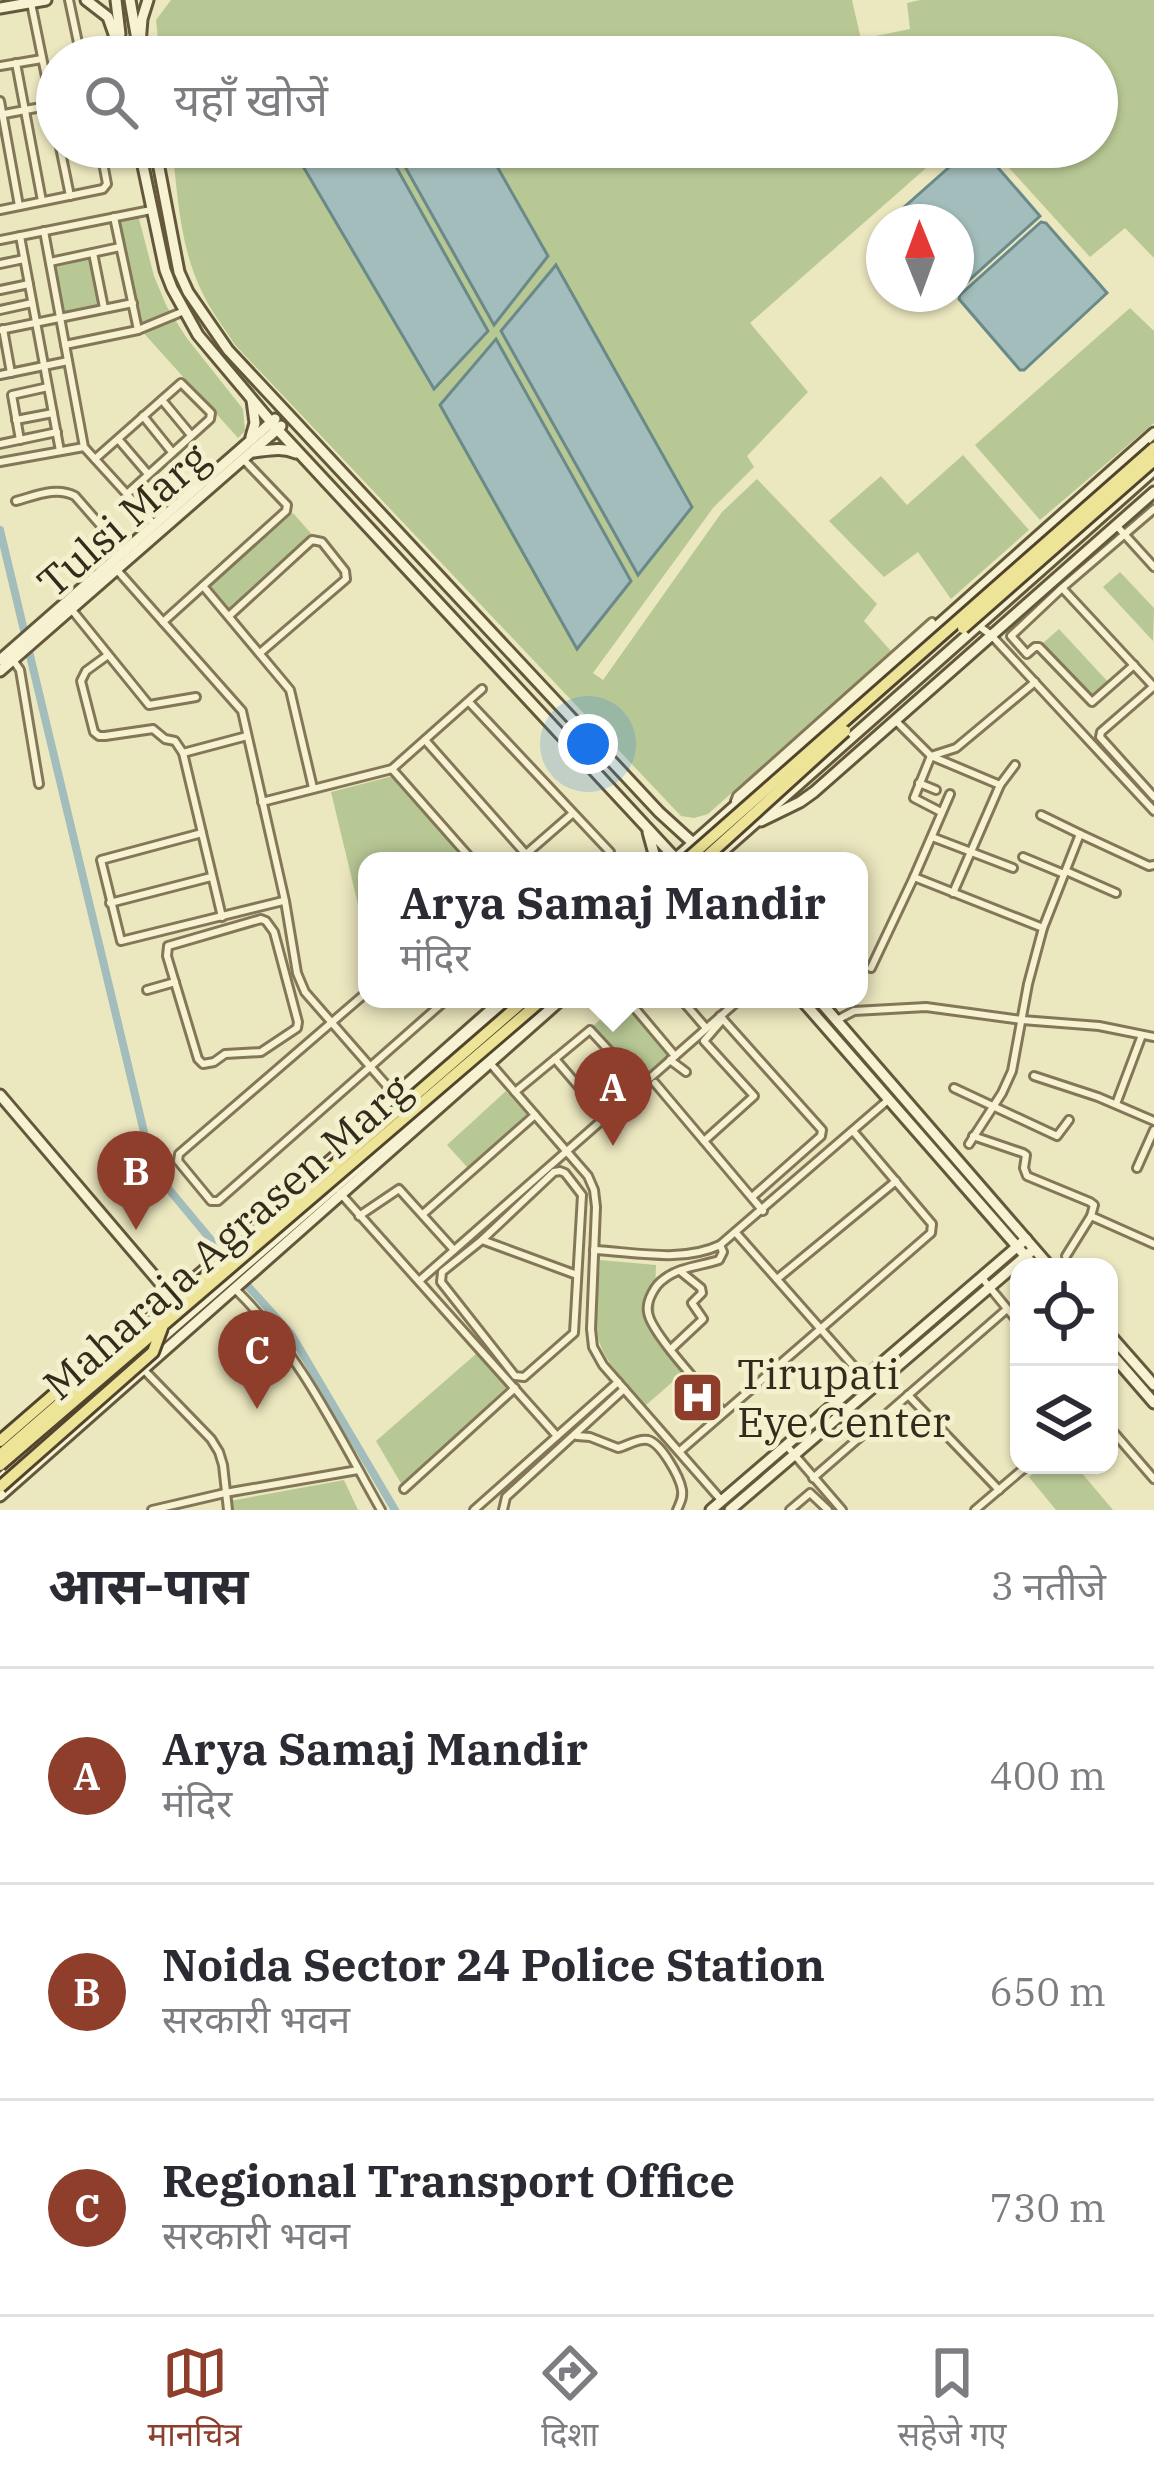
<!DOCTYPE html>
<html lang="hi">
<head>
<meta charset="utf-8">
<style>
  :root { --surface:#fff; --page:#f2f2f3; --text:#2b2b33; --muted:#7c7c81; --line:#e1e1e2; --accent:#8f3e2b }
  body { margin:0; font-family:"IBM Plex Serif","Noto Sans Devanagari",serif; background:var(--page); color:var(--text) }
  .controls { position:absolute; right:36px; bottom:36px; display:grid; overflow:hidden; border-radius:24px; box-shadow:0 3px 9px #0004 }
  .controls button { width:108px; height:108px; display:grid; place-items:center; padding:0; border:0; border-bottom:3px solid var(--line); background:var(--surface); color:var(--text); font:60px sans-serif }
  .compass { position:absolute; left:866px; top:204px; width:108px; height:108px; border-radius:50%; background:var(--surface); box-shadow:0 3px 9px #0004; rotate:359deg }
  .you { position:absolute; left:588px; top:744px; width:42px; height:42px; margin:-30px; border:9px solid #fff; border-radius:50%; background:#1a73e8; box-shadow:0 0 0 18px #1a73e833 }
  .badge { display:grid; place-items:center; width:78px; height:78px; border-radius:50%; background:var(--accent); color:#fff; font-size:39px; font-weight:700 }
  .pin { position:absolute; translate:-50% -99px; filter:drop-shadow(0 3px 6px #0008) }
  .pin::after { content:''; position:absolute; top:63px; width:42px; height:36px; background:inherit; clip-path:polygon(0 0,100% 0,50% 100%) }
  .popup { position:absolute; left:358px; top:852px; width:510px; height:156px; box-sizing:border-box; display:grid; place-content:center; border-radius:24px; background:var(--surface); filter:drop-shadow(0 3px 9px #0005); font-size:39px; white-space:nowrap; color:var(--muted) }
  .popup b { font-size:45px; color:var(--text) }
  .popup::after { content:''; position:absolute; left:50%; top:100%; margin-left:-24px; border:24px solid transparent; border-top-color:var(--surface) }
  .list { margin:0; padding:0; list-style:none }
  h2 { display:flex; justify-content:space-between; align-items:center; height:156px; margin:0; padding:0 48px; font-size:51px }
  h2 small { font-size:39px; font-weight:400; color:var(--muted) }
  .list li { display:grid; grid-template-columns:78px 1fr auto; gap:36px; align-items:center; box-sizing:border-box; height:216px; padding:0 48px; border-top:3px solid var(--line) }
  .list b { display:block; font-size:45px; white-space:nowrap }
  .list p { margin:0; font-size:39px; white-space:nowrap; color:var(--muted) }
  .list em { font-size:39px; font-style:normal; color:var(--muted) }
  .icon { flex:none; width:66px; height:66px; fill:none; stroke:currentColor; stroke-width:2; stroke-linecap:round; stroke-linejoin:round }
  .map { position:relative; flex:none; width:1154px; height:1510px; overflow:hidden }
  .search { position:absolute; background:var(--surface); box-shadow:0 3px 9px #0004; left:36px; right:36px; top:36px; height:132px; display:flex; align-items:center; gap:30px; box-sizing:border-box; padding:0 42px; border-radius:66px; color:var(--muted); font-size:45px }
  .sheet { height:804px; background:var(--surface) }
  nav { display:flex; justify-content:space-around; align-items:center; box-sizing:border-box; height:168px; border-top:3px solid var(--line); background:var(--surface); font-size:33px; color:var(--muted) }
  nav a { display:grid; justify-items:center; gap:6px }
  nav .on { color:var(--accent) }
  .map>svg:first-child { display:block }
  .green { fill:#b8c894 }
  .water { fill:#a2bdbb; stroke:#6a8a89; stroke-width:3 }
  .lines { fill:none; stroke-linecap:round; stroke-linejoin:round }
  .canal { stroke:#a2bdbb; stroke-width:8 }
  .street-casing { stroke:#837758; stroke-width:12 }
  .secondary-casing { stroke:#64583c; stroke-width:15 }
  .street { stroke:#f7f3d2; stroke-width:6 }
  .secondary { stroke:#f7f3d2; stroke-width:9 }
  .primary-bridge-casing { stroke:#50442d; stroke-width:16; stroke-linecap:butt }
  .primary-bridge { stroke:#eee497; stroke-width:10 }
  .labels { text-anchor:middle; stroke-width:10; stroke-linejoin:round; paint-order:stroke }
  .street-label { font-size:42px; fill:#332c1c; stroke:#f3f0ce }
  .poi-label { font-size:42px; fill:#332c1c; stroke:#f3f0ce; text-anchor:start }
</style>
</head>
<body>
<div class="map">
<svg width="1154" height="1510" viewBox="0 0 1154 1510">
  <rect width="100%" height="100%" fill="#ebe7bf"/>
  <g class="green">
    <path d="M171,0H852L861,39L910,29L907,3L920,0H1154V258L1125,228L1090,257L990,147H1097V57H160L156,20Z"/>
    <path d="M172,147H950L750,323L808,392L747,456L754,467L713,508L593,673L603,680L722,512L757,479L877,604L864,621L891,651L708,814L694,818L681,816L235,345C225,329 212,313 204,296C180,250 178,198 172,147Z"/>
    <path d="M138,215L154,276L167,307L186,337L243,409L245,431L238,438L141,330L118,219Z"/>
    <path d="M91,255L102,306L62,314L52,263Z"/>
    <path d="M1130,308L1154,331V423L1040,520L975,445Z"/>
    <path d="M963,455L1029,530L951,599L918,552L884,577L829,521L881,476L907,505Z"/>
    <path d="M293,513L315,538L230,612L208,587Z"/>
    <path d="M1120,572L1154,608L1153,641L1103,587Z"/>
    <path d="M1059,629L1109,683L1092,698L1042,644Z"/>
    <path d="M393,776L466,861H367V942L331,792Z"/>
    <path d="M621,1001L670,1055L642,1080L593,1026Z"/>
    <path d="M506,1091L527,1114L468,1168L447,1145Z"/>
    <path d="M600,1260L656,1265L654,1325L658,1337L684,1372L646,1405C630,1386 606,1365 599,1341C592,1320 599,1283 600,1260Z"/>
    <path d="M476,1354L506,1388L402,1485L376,1441Z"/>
    <path d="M1041,1465H1075L1113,1510H1056L1029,1477Z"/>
    <path d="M344,1480L358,1510H231L230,1501Z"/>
  </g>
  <g class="water">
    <path d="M304,147H385L488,331L434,389L297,156Z"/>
    <path d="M394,147H486L548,256L494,325Z"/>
    <path d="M972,147H980L1040,216L956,292V222H892L893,217Z"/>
    <path d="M1041,222L1046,223L1107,293L1024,370H1020L959,299L960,295Z"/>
    <path d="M556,265L692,507L638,575L501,331Z"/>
    <path d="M496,339L631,581L577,649L440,405Z"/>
  </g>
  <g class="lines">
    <g class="canal">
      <path d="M0,530L149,1153L157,1175L226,1258"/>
      <path d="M246,1284L291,1334L395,1510"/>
    </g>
    <defs>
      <g id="street">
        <path d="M69,0L81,57"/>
        <path d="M31,3L57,131"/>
        <path d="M16,63L42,201"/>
        <path d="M0,66L42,59"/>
        <path d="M0,101L19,206"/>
        <path d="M4,114L52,105"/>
        <path d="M60,147L70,196"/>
        <path d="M0,210L103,189L107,184L100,147"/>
        <path d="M44,231L84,447L155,525"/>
        <path d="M20,236L60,451"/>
        <path d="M0,240L151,210"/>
        <path d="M93,253L104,308"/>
        <path d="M50,262L120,247"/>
        <path d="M0,264L24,259"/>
        <path d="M0,290L29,284"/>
        <path d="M0,310L32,303"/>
        <path d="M3,329L11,373"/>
        <path d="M0,330L133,303"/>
        <path d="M138,330L184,311"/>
        <path d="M65,345L138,330L114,217"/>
        <path d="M0,375L68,361"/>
        <path d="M162,400L191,435"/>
        <path d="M143,416L172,452"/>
        <path d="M16,420L53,413"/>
        <path d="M118,439L148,474"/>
        <path d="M20,440L12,395L48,387"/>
        <path d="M0,444L57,432"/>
        <path d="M95,459L181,383L211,413L210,419L127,494"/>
        <path d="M0,462L84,447"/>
        <path d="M16,501C35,496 56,486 75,496L123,551"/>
        <path d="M1116,525L1154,567"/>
        <path d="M117,570L242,711L285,901L297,973L305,992L395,1095"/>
        <path d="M203,586L290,690L313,788"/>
        <path d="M1063,589L1154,687"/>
        <path d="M72,610L149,705L196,697"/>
        <path d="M229,616L312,540L322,542L345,571L346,579L260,653"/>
        <path d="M163,622L286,511L287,505L243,459"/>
        <path d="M979,626L991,635L1154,811"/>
        <path d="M108,655L86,671L81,681L94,732L99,736H105L153,729L165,739L175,741L183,753"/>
        <path d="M13,660L20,670L39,784"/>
        <path d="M1134,665L1092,702L1039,647H1035L1027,654L1011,636L1062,588L1154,509"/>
        <path d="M1154,686L1101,732L1100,737L1154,797"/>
        <path d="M469,702L610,852L608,861"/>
        <path d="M895,720L931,756L1000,785"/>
        <path d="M425,740L532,861"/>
        <path d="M392,769L473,861"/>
        <path d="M919,783L936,790"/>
        <path d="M950,794L914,877L1043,928L1028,984L1012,1071L1002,1093L969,1144"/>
        <path d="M735,801L737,796L932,622"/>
        <path d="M262,802L392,769L482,689"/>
        <path d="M941,812L914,798L931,756L956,748L1035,682"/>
        <path d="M1041,815L1080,834"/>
        <path d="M202,833L101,860L121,941L283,901"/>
        <path d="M932,837L1013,868"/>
        <path d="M1023,857L1064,874"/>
        <path d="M518,861L572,814"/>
        <path d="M1066,871L1116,893"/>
        <path d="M953,893L1000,785L1015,765"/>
        <path d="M110,903L211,877"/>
        <path d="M222,917L183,753L247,736"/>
        <path d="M261,919L266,921L274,932L298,1022L297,1028L261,1052L225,1054L214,1062L203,1064L198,1059L167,956L168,946Z"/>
        <path d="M1043,928L1080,834L1149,866L1154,865"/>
        <path d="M871,968L914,877"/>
        <path d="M147,990L175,982"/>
        <path d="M367,992L179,1154L178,1161L211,1201H218L447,999"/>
        <path d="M627,999L675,1056"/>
        <path d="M681,999L706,1028"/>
        <path d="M720,1016L822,1130L821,1136L752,1197"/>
        <path d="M837,1020L854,1011L926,1007L1022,1020L1099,1026L1154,1037"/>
        <path d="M555,1059L605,1117"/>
        <path d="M670,1060L686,1072"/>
        <path d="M489,1062L588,1176L594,1190L596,1207L591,1329L593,1347L603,1365L722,1501"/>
        <path d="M1034,1076L1098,1097L1154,1121"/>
        <path d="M655,1083L763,1211"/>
        <path d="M954,1088L1057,1136L1069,1120"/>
        <path d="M515,1092L590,1030L641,1085"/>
        <path d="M1116,1104L1142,1035"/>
        <path d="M973,1136L1023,1153L1026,1155L1024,1168L1027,1176L1090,1202L1094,1205L1091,1216L1154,1244"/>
        <path d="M704,1141L754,1096L704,1041L723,1019"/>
        <path d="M1137,1168L1154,1130"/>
        <path d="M560,1171L565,1173L582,1195L574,1333L524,1377L515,1376L441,1282L442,1272L482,1240L554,1172Z"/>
        <path d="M340,1193L557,1436"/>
        <path d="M423,1214L535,1115"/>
        <path d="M359,1216L399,1189L454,1250"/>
        <path d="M736,1233L864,1378"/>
        <path d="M482,1240L577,1275"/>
        <path d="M720,1245L723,1252L719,1260C701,1266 679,1267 664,1279C655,1285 646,1301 648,1312C650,1333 708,1393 723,1412"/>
        <path d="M594,1250C635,1252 682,1263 720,1245L888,1100"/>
        <path d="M1066,1256L1091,1216"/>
        <path d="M982,1278L1019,1323"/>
        <path d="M777,1279L896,1181"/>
        <path d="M419,1281L740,999"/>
        <path d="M235,1289C298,1350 338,1434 381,1510"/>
        <path d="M671,1349L703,1319L692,1303L702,1293L701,1288L680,1271"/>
        <path d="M144,1370L211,1439L219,1452L223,1465L228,1510"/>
        <path d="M908,1395L999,1490"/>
        <path d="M1109,1427L1154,1479"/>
        <path d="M577,1436L590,1437L618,1448C627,1446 638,1438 648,1440C661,1443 680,1477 682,1490C683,1499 680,1503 677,1510"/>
        <path d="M786,1445L842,1510"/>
        <path d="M680,1451L931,1233L932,1224L853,1131"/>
        <path d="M813,1478L1007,1309"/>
        <path d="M404,1489L515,1388"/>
        <path d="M152,1510L225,1493L358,1470"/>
        <path d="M474,1510L618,1382"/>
        <path d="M503,1510L506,1497L624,1389"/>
        <path d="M790,1510L810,1493L828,1510"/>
        <path d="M975,1510L1028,1465"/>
      </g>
      <g id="secondary">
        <path d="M86,0L108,17L122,57"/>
        <path d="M116,0L120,34"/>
        <path d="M130,0L137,40"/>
        <path d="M0,8L46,0"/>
        <path d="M139,57L142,19L148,0"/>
        <path d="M139,147L165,270L172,288L198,335L277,429L676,859"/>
        <path d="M155,147L179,272L188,292L228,350L659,812L693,843"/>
        <path d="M251,437L255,423L252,400"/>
        <path d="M254,452C270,450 281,447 296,453"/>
        <path d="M0,660L275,419"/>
        <path d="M0,671L281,426"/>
        <path d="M761,821L800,802L814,792L1154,492"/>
        <path d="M648,832L656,861"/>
        <path d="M674,860L1154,433"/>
        <path d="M712,861L1154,470"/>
        <path d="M801,999L1035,1267"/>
        <path d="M818,999L1050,1267"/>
        <path d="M0,1095L172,1297"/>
        <path d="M347,1137L503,999"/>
        <path d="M135,1330L516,999"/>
        <path d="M1109,1334L1154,1385"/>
        <path d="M158,1341L552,999"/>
        <path d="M1109,1351L1154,1403"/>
        <path d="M0,1479L118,1376"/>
        <path d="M0,1496L562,999"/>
        <path d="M711,1510L1026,1239"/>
        <path d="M730,1510L1034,1249"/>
      </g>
    </defs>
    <use href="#street" class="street-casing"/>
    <use href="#secondary" class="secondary-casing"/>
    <use href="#street" class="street"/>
    <use href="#secondary" class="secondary"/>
    <defs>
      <g id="primary-bridge">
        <path d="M963,628L1154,460"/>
        <path d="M685,861L1154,448"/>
        <path d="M702,861L845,731"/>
        <path d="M0,1441L120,1337L141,1326"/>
        <path d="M0,1455L526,999"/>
        <path d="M0,1465L543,999"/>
        <path d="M0,1487L153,1352L162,1328"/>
      </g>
    </defs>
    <use href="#primary-bridge" class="primary-bridge-casing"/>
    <use href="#primary-bridge" class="primary-bridge"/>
  </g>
  <defs>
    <symbol id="hospital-square" viewBox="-11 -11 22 22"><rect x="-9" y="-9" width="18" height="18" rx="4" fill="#8f3e2b" stroke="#f3f0ce"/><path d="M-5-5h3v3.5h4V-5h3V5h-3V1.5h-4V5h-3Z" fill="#fff"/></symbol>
  </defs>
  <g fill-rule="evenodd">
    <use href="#hospital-square" x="668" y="1368" width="59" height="59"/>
  </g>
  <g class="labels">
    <g class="street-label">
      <text transform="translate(123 520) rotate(-41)" y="15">Tulsi Marg</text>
      <text transform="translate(227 1237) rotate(-41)" y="15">Maharaja Agrasen Marg</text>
    </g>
    <g class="poi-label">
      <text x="737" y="1389">Tirupati<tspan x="737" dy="48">Eye Center</tspan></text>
    </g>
  </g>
</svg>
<div class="controls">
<button><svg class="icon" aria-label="locate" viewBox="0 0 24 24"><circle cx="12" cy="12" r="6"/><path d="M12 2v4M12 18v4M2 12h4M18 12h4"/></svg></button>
<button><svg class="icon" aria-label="layers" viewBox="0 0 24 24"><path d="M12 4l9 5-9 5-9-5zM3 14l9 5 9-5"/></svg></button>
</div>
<svg class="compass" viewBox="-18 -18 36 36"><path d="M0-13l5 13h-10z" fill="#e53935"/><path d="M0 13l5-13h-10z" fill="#7c7c81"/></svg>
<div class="you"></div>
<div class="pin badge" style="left:613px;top:1146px">A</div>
<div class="popup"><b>Arya Samaj Mandir</b>मंदिर</div>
<div class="pin badge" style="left:136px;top:1230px">B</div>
<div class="pin badge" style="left:257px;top:1409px">C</div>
<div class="search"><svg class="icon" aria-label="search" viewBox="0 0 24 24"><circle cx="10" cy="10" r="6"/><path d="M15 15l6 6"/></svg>यहाँ खोजें</div>
</div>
<section class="sheet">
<h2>आस-पास<small>3 नतीजे</small></h2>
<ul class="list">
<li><span class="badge">A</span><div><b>Arya Samaj Mandir</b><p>मंदिर</p></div><em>400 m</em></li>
<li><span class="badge">B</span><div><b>Noida Sector 24 Police Station</b><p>सरकारी भवन</p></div><em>650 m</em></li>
<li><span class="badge">C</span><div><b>Regional Transport Office</b><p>सरकारी भवन</p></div><em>730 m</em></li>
</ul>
</section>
<nav>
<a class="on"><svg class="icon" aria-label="map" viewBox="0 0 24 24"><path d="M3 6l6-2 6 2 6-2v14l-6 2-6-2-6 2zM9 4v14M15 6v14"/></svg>मानचित्र</a>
<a><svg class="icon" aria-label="directions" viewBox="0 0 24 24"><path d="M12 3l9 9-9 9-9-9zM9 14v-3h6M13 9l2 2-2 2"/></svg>दिशा</a>
<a><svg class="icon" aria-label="saved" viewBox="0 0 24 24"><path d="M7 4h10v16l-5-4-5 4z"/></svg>सहेजे गए</a>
</nav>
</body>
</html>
